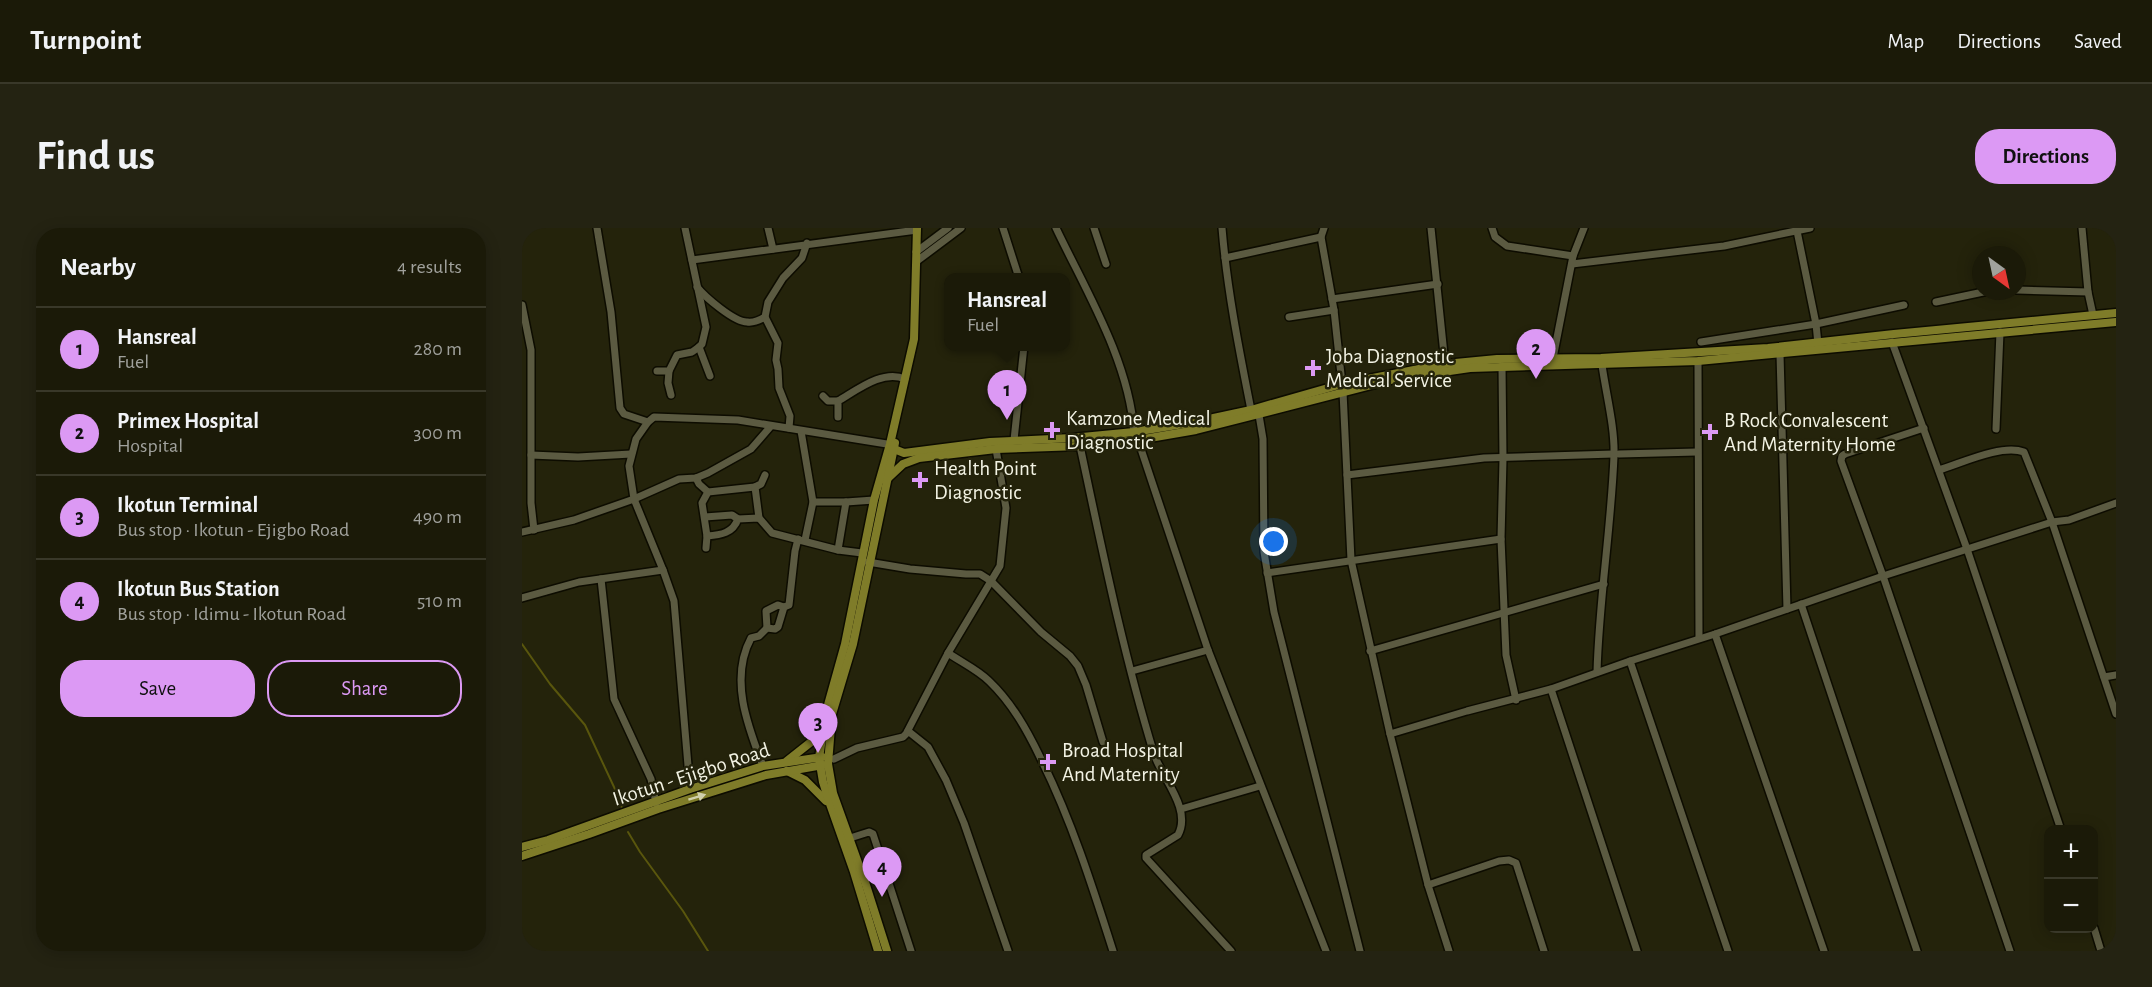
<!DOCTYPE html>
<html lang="en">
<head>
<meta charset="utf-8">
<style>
  :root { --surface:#1b1a08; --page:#242312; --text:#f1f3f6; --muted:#a0a19c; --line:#393829; --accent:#dc99f4 }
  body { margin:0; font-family:"Alegreya Sans",sans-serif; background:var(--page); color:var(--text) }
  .controls { position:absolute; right:18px; bottom:18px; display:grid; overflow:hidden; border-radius:12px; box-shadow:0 3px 15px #0003 }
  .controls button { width:54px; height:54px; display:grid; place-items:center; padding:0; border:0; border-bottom:2px solid var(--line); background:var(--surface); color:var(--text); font:30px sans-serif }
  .compass { position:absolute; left:1450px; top:18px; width:54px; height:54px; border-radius:50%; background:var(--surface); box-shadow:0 3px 15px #0003; rotate:147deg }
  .you { position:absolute; left:752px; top:314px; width:21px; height:21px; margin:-15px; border:4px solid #fff; border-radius:50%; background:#1a73e8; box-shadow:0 0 0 9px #1a73e833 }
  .badge { display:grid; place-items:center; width:39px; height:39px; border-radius:50%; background:var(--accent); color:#111; font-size:20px; font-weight:700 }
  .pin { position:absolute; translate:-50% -50px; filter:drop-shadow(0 2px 3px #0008) }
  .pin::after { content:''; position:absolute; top:32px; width:21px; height:18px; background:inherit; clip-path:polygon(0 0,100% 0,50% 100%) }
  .popup { position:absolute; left:422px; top:45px; width:126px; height:78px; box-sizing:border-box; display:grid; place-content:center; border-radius:12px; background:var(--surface); filter:drop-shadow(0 2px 4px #0005); font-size:20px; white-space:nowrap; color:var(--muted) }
  .popup b { font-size:22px; color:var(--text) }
  .popup::after { content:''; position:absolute; left:50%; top:100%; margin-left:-12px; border:12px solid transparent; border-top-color:var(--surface) }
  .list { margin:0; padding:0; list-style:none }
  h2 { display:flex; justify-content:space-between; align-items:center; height:78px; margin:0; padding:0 24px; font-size:26px }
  h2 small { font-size:20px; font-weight:400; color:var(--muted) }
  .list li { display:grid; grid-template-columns:39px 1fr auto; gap:18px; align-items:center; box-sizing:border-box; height:84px; padding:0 24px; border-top:2px solid var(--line) }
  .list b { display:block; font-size:22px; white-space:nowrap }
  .list p { margin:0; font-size:20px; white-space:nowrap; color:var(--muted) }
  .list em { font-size:20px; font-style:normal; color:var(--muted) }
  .actions { display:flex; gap:12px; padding:18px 24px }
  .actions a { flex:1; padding:14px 0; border:2px solid var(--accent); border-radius:24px; text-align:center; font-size:21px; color:var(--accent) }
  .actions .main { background:var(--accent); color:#111 }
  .map { position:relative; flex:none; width:1594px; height:723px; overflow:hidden; border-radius:24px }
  header { display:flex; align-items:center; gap:36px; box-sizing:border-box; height:84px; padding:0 30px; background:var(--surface); border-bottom:2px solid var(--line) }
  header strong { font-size:28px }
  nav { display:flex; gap:33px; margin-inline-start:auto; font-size:21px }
  .intro { display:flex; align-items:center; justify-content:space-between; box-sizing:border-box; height:144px; padding:0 36px }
  h1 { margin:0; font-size:42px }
  .button { padding:15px 27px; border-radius:24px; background:var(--accent); color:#111; font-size:21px; font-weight:700 }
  main { display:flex; gap:36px; padding:0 36px }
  aside { flex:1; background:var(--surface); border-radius:24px; box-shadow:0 3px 15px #0003 }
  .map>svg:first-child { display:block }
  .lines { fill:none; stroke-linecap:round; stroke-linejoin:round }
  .stream { stroke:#59560d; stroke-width:2 }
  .minor-casing { stroke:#0d0c00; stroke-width:10 }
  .major-casing { stroke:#0d0c00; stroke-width:11 }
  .minor { stroke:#5b5a41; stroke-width:7 }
  .major { stroke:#7f7c29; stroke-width:8 }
  .oneway { fill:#d0cfac }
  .poi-dot { fill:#dc99f4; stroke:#24230b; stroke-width:2 }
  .labels { text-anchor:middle; stroke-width:5; stroke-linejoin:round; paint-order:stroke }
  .poi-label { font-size:21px; fill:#f3f3e4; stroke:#24230b; text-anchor:start }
  .street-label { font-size:21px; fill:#f3f3e4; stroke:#24230b }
</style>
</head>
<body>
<header>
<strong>Turnpoint</strong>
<nav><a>Map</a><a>Directions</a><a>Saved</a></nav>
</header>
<div class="intro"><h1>Find us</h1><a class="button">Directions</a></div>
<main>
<aside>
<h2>Nearby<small>4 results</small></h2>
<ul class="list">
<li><span class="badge">1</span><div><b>Hansreal</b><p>Fuel</p></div><em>280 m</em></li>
<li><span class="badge">2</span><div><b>Primex Hospital</b><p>Hospital</p></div><em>300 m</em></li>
<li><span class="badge">3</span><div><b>Ikotun Terminal</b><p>Bus stop · Ikotun - Ejigbo Road</p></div><em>490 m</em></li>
<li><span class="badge">4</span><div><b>Ikotun Bus Station</b><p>Bus stop · Idimu - Ikotun Road</p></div><em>510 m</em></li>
</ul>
<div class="actions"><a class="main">Save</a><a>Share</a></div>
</aside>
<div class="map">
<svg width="1594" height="723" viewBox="0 0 1594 723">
  <rect width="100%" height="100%" fill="#24230b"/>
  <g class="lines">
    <g class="stream">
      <path d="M0,416L28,456L63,497L92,559L100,580"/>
      <path d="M106,604L118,624L161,683L186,723"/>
    </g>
    <defs>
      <g id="minor">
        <path d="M75,0L89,84L98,180L102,186L126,194"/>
        <path d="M246,0L251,21"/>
        <path d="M481,0L497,50"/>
        <path d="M534,0C564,63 607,133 612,204"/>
        <path d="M572,0L584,36"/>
        <path d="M700,0C705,61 717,121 729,182"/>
        <path d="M802,0L799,9L812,82L820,156"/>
        <path d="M909,0L923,136"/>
        <path d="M970,0L973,9L985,18L1051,28"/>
        <path d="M1560,0L1566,64L1571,87"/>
        <path d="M1275,3L1294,96L1296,116"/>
        <path d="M394,24L426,0"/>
        <path d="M703,30L799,9"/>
        <path d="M170,32L395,2"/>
        <path d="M395,33L439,0"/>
        <path d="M1050,36L1202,18L1288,0"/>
        <path d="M175,59C183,69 212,94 225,94C231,95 238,92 243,89"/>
        <path d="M1495,62L1566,64"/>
        <path d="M810,71L916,56"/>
        <path d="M1414,74L1466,63"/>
        <path d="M0,77L9,122V275L12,302"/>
        <path d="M767,89L812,82"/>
        <path d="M1179,114L1294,96L1382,77"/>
        <path d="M1370,114L1445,321L1539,602"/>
        <path d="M177,119L188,148"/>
        <path d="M1258,126L1265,381"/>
        <path d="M1031,130L1051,28L1062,0"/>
        <path d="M1176,133L1177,410"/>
        <path d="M980,138L981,231L979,311L984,427L994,472"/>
        <path d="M135,143H147L155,127L170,124L177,119L180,116L184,99L163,0"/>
        <path d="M147,143L146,155L149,167"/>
        <path d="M821,164L829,332L868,506L906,657L927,723"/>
        <path d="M301,168L306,173H316"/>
        <path d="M737,187L741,211L742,324L752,384L838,723"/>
        <path d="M316,189V173C335,162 361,141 383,151"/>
        <path d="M267,200L268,188L257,160L256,141L254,132L256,115L243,89L246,74L261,50L280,30L285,15"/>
        <path d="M1402,200L1323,226L1320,228L1319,233L1361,348L1488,723"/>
        <path d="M1474,201L1478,104"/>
        <path d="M279,203L291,274L283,312"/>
        <path d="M492,212L502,118"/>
        <path d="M616,212L686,422L804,723"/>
        <path d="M558,218C580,321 601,425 632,526C640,550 670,581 656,607L624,627V630L709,723"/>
        <path d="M1097,226L1175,224"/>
        <path d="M9,227L56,229L109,226"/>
        <path d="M1417,242C1440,235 1479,216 1502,224L1530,294L1594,486"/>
        <path d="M825,247L962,230L1092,226"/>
        <path d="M174,250L177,256L186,264L233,259L239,256L243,247"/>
        <path d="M233,259L237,290"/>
        <path d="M291,274H324L352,272"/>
        <path d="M183,289L210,287L216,291"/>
        <path d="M0,304L52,292L112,271L157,251L174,250L186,245L229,221L249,198"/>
        <path d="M185,308L180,275L186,264"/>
        <path d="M184,320L185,308C199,307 211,305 216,291L237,290L250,305L316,322L340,325"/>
        <path d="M316,322L324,274"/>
        <path d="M346,334L388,341L444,346H458L469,353L519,404L548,428L556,438L564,457L581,514"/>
        <path d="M745,345L979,311"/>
        <path d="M79,351L92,471L129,551L134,575"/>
        <path d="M0,370L57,354L141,342"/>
        <path d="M1279,376L1395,723"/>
        <path d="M245,400L244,383L256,377L262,379"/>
        <path d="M1193,406L1302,723"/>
        <path d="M848,423L1082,356"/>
        <path d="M426,425C439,434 456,442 467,453C490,475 505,502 518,529C549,591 570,657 591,723"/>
        <path d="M1108,433L1206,723"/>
        <path d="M610,443L686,422"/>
        <path d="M1075,444C1077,372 1089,301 1092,228C1093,199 1084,166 1080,137"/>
        <path d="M1582,449L1594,447"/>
        <path d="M1029,461L1115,723"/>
        <path d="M386,503L406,519L424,552L442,595L486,723"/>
        <path d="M868,506L945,483L1029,461L1108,433L1193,406L1361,348L1530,294L1547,292L1594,275"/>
        <path d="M312,531L335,520L381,509L384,506L426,425L478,338L484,280L474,221"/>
        <path d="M241,538C226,499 207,451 229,410L237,408L245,400L253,401L256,399L262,379L267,377L273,323L276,311"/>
        <path d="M168,561L152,373L141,342L112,271L107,238L114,211L126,194L132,189L216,192L371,217"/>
        <path d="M659,581L738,558"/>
        <path d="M328,610L347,604L351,606L389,723"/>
        <path d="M906,657L977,633L987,632L994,635L1022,723"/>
        <path d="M1572,700L1579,723"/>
      </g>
      <g id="major">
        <path d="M372,221L382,225L468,214L550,210L612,204L673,194L729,182L820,156L923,136L975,131L1079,130L1246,120L1372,106L1594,85"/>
        <path d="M365,251L381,236L397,230L474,221L558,218L616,212L674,202L873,151L948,140L1176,133L1594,94"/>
        <path d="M265,533L289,514L300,502"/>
        <path d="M265,543L283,552L304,573"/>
        <path d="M0,619L26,612L168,561L241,538L300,529"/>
        <path d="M0,628L67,606L136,581L244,547L301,537"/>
        <path d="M356,723L332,644L308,576L301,554L297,530L304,484L323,416L352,272L368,216L392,111L395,0"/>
        <path d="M365,723L343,654L311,565L306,536L310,486L331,416L373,215"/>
      </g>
    </defs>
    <use href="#minor" class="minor-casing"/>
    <use href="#major" class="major-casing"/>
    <use href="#minor" class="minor"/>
    <use href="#major" class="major"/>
  </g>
  <defs><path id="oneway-solid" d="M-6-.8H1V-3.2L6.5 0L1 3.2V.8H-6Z" transform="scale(1.5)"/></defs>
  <use class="oneway" href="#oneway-solid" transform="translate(175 569) rotate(-17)"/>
  <g class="poi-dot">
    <path d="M788 131h6v6h6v6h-6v6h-6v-6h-6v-6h6z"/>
    <path d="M527 193h6v6h6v6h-6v6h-6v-6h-6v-6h6z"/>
    <path d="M1185 195h6v6h6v6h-6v6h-6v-6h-6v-6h6z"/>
    <path d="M395 243h6v6h6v6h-6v6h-6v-6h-6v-6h6z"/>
    <path d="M523 525h6v6h6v6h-6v6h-6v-6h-6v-6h6z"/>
  </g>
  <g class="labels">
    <g class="poi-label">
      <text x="804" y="135">Joba Diagnostic<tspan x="804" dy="24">Medical Service</tspan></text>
      <text x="544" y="197">Kamzone Medical<tspan x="544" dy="24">Diagnostic</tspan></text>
      <text x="1202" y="199">B Rock Convalescent<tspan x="1202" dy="24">And Maternity Home</tspan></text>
      <text x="412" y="247">Health Point<tspan x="412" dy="24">Diagnostic</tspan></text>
      <text x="540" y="529">Broad Hospital<tspan x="540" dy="24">And Maternity</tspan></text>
    </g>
    <g class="street-label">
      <text transform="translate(169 546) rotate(-18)" y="7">Ikotun - Ejigbo Road</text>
    </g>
  </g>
</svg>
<div class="controls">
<button>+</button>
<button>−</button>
</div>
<svg class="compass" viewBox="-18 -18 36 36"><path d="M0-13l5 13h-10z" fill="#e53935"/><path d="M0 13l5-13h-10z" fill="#a0a19c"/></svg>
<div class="you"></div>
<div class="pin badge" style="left:485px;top:192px">1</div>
<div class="popup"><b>Hansreal</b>Fuel</div>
<div class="pin badge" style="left:1014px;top:151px">2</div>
<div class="pin badge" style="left:296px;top:525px">3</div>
<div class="pin badge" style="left:360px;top:669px">4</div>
</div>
</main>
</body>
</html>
